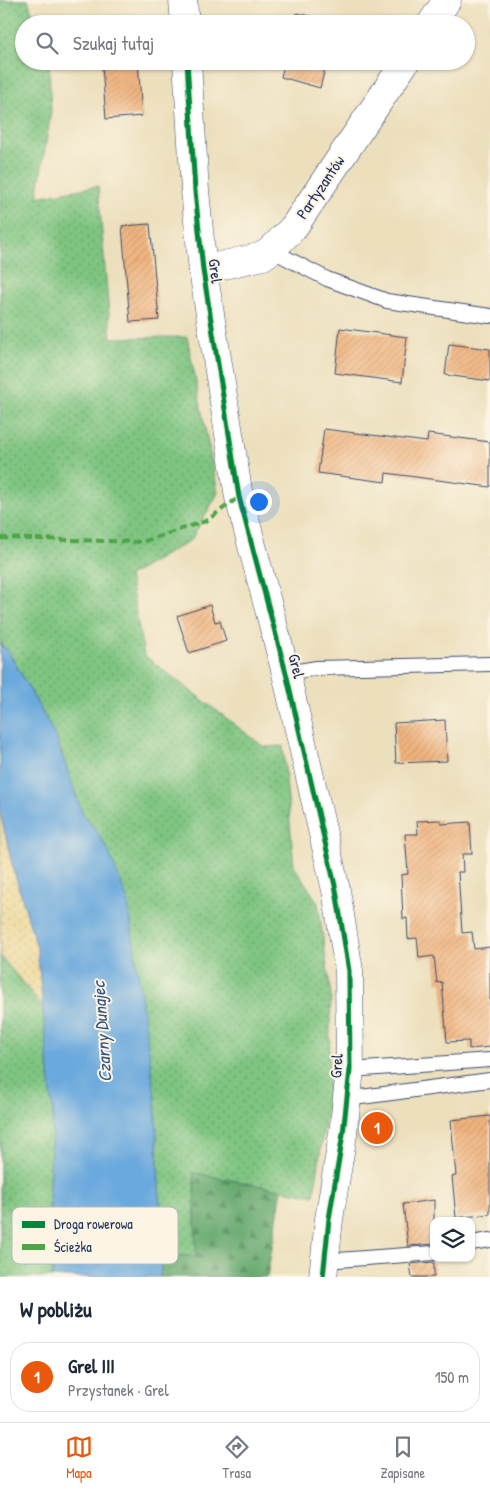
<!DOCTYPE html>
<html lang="pl">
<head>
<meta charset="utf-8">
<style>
  :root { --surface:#fff; --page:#f2f2f3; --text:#1f2937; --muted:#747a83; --line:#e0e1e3; --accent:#ea580c }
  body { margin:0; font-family:"Patrick Hand",sans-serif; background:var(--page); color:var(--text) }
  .controls { position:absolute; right:15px; bottom:15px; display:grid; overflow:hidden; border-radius:10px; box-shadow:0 1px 4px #0004 }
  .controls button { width:45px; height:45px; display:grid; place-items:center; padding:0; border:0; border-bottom:1px solid var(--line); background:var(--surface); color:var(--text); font:25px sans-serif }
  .you { position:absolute; left:258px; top:501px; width:18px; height:18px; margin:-12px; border:4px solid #fff; border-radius:50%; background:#1a73e8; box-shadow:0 0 0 8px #1a73e833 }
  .badge { display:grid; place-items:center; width:32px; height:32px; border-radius:50%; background:var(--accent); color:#fff; font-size:16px; font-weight:700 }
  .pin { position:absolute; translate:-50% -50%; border:2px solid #fff; box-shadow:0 1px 5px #0006 }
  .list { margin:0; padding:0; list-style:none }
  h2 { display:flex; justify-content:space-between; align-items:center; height:65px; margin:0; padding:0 20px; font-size:21px }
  h2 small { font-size:16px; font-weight:400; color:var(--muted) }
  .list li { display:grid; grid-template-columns:32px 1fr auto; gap:15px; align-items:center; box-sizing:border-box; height:70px; margin:0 10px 10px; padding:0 10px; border:1px solid var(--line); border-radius:20px }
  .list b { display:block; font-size:19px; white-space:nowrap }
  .list p { margin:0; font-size:16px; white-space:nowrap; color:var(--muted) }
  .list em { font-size:16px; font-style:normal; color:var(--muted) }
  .icon { flex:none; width:28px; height:28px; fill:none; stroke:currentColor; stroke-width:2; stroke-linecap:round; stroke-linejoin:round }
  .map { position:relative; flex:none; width:490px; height:1277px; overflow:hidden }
  .search { position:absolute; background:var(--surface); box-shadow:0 1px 4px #0004; left:15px; right:15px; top:15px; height:55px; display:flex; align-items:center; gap:12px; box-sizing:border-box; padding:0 18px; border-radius:28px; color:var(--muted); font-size:19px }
  .sheet { height:145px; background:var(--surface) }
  nav { display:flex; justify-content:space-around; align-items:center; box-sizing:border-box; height:70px; border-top:1px solid var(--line); background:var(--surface); font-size:14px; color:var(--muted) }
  nav a { display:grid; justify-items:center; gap:2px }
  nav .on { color:var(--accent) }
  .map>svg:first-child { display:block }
  .grass { fill:url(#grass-dots); stroke:#4d7a70 }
  .forest { fill:url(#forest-firs); stroke:#416c66 }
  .sand { fill:url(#sand-dots); stroke:#84847e }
  .water { fill:#6ba9dd; stroke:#436c9e }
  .building { fill:url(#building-hatch) }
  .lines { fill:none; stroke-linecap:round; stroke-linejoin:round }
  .lane-casing { stroke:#3a496c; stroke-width:16 }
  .street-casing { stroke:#3a496c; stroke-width:29 }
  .lane { stroke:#fff; stroke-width:14 }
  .street { stroke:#fff; stroke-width:28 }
  .quiet { stroke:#4fa44a; stroke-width:4; stroke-dasharray:8 4; stroke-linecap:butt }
  .cycleway-casing { stroke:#fcf5e5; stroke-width:8 }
  .cycleway { stroke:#00873e; stroke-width:5 }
  .labels { text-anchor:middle; stroke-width:4; stroke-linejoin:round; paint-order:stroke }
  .street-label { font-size:16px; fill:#1b2f5e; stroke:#fcf5e5 }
  .water-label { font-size:18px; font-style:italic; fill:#335484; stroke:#fcf5e5 }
  .key { fill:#fcf5e5; stroke:#b8babc; stroke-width:1 }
  .key-label { font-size:14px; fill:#1b2f5e }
</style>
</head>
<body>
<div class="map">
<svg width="490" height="1277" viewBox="0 0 490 1277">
  <defs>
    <pattern id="grass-dots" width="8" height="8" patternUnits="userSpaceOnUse" patternTransform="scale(1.25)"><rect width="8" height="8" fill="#7fc581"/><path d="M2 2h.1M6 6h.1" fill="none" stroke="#67a06d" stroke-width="1.8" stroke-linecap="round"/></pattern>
    <pattern id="forest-firs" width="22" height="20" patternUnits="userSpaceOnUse" patternTransform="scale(1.25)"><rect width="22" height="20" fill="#67aa6f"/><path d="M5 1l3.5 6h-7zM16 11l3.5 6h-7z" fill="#548b5e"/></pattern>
    <pattern id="sand-dots" width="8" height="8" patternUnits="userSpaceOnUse" patternTransform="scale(1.25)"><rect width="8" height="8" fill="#eeda9e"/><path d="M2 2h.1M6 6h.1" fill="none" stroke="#ccbb8a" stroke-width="1.8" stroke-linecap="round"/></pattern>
    <pattern id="building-hatch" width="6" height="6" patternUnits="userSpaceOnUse" patternTransform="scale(1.25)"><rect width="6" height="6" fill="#f0b37d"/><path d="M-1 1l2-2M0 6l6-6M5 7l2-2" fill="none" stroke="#cd9a6e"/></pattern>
  </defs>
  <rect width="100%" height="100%" fill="#fcf5e5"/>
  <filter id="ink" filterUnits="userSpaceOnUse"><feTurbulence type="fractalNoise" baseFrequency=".02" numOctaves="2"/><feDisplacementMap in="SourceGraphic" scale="10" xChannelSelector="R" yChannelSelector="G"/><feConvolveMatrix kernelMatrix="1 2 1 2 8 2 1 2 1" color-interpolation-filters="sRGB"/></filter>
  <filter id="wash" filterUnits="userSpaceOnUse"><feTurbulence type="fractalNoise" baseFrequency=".0096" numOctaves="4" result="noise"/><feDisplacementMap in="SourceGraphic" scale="20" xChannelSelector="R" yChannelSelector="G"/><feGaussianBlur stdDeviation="1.12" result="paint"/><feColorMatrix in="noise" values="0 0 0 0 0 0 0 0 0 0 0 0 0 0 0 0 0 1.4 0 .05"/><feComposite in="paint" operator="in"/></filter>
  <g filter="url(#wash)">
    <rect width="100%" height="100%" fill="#ecdfbc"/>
    <g class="grass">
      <path d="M0,0H28L36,24H24V61H49L51,112L37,197L98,186L111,338L187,337L218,493L191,540L129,576L144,655L264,747L283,746L294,866L318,903L331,994L328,1100L314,1196L194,1173L196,1257L162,1255L155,1096L95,829L82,813L55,735L8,651L0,643Z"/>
      <path d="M0,955L43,1007L53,1113L49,1189L54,1264L52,1277H0Z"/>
    </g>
    <path class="forest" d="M194,1173L282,1190L267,1277H160L162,1255L196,1256Z"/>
    <path class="sand" d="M0,811L13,868L37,948L43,1007L0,955Z"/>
    <path class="water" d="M0,644L8,651L55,735L82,813L95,829L108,850L128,901L155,1096L162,1255L160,1277H52L54,1264L49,1189L53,1113L37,948L13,868L0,811Z"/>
    <g id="blocks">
      <g class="building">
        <path d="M297,13L339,23V24H294Z"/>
        <path d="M108,61H138L142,116L106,119L102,66L108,65Z"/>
        <path d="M285,61H330L328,69L325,68L320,88L281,77Z"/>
        <path d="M150,224L159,320L130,322L122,226Z"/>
        <path d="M340,328L407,337L402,382L335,373Z"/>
        <path d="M449,344L490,349V381L445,375Z"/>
        <path d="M324,429L427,442L428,434L490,442V487L386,473L385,482L318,473Z"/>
        <path d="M210,605L215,622L220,621L226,641L189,653L177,616Z"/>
        <path d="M445,720L447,761L396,763L394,723Z"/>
        <path d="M441,820V824L470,822L472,854H462L463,872H458L462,933L472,932L474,949L490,947V1047L469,1049V1041L447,1042L442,982L437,983L434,956L419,958L417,938L408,939L407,918L403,919L401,875L408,874L405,834H418L417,821Z"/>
        <path d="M490,1116V1214L456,1218L452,1176H456L451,1120Z"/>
        <path d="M434,1200V1244L408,1246L403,1204Z"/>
        <path d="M434,1262V1277H412L410,1264Z"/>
      </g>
    </g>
  </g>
  <g filter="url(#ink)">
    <use href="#blocks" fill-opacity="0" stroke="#3a496c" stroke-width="1"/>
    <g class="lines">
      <defs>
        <g id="lane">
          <path d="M271,250L327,279L387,301L490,316"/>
          <path d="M286,673L317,668L490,664"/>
          <path d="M350,1070L490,1060"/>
          <path d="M346,1099L490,1080"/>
          <path d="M471,1243L490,1240"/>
          <path d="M324,1261L434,1253"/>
        </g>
        <g id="street">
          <path d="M183,0L185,24"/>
          <path d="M431,24L447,0"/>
          <path d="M187,61L195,191L203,270L239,497L286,673L336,890L349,971L350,1070L343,1134L329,1219L323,1277"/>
          <path d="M203,270L263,256L271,250L293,228L406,61"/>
        </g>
      </defs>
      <use href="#lane" class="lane-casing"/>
      <use href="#street" class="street-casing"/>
      <use href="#lane" class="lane"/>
      <use href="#street" class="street"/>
      <path class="quiet" d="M0,538L142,542L206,521L239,497"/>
      <defs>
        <path id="cycleway" d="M187,61L195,191L203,270L239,497L286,673L336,890L349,971L350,1070L343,1134L329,1219L323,1277"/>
      </defs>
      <use href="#cycleway" class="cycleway-casing"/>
      <use href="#cycleway" class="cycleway"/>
    </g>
  </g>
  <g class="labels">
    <g class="street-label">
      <text transform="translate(320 187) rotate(-56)" y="6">Partyzantów</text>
      <text transform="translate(216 271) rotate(83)" y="6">Grel</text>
      <text transform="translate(297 666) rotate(76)" y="6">Grel</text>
      <text transform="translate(336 1066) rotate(-87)" y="6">Grel</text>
    </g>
    <g class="water-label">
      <text transform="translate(102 1032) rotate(-94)" y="6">Czarny Dunajec</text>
    </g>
  </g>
  <rect x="12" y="1207" width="166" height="57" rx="8" class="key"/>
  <rect x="22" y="1221" width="23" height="7" fill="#00873e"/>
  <rect x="22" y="1244" width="23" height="6" fill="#4fa44a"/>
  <g class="key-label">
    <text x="54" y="1229">Droga rowerowa</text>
    <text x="54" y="1252">Ścieżka</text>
  </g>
</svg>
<div class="controls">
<button><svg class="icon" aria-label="layers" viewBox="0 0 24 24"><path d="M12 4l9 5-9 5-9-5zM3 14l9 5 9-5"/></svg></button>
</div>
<div class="you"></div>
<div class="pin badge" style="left:377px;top:1128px">1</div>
<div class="search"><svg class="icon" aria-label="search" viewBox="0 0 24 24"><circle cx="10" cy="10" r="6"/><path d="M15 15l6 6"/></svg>Szukaj tutaj</div>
</div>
<section class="sheet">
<h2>W pobliżu<small></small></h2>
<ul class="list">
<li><span class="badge">1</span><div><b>Grel III</b><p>Przystanek · Grel</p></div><em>150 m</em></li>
</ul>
</section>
<nav>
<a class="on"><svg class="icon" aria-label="map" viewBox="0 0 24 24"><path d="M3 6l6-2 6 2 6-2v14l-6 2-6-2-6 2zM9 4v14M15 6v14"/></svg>Mapa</a>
<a><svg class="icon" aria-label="directions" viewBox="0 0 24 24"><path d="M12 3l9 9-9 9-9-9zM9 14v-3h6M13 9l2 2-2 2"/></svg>Trasa</a>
<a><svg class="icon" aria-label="saved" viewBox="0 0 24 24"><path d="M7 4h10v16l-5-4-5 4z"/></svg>Zapisane</a>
</nav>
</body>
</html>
